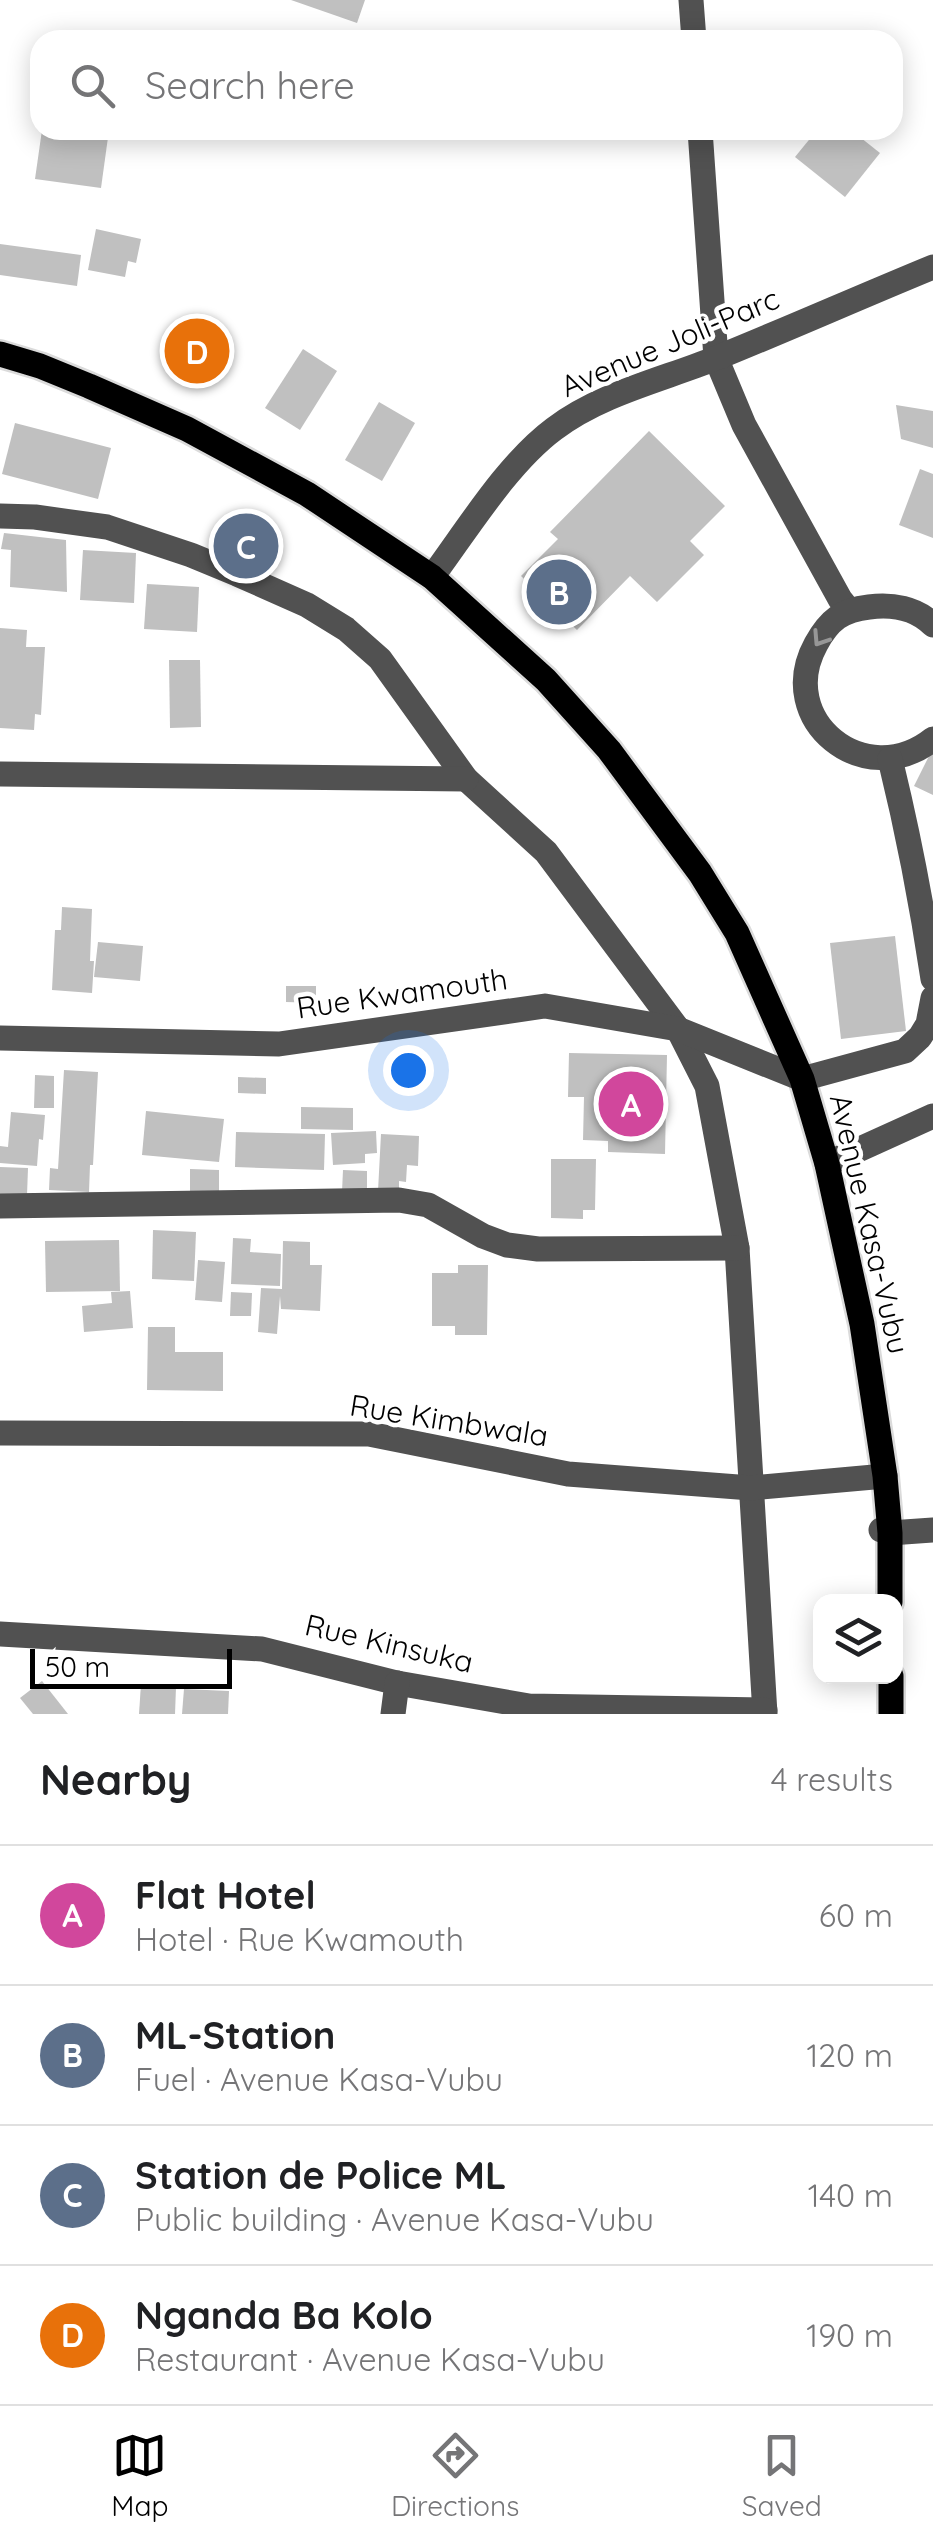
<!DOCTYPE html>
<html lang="en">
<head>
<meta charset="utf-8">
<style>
  :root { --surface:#fff; --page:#f6f6f6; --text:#202124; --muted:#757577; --line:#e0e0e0; --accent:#000 }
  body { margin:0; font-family:Quicksand,sans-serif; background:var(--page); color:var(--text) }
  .controls { position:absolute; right:30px; bottom:30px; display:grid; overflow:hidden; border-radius:20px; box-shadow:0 5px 25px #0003 }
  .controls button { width:90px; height:90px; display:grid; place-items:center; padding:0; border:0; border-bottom:2px solid var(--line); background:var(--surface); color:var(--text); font:50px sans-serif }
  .scale { position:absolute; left:30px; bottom:25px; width:202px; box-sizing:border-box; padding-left:10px; border:5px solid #000; border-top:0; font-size:28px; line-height:35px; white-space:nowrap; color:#000; -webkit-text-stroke:8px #fff; paint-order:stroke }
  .you { position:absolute; left:408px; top:1070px; width:35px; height:35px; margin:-25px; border:8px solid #fff; border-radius:50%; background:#1a73e8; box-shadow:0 0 0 15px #1a73e833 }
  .badge { display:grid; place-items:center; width:65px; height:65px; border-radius:50%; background:var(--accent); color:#fff; font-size:32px; font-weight:700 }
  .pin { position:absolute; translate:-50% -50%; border:5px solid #fff; box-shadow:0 2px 10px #0006 }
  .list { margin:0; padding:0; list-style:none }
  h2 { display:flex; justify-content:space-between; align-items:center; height:130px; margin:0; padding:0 40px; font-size:42px }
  h2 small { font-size:32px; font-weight:400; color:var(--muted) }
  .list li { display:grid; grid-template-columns:65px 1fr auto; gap:30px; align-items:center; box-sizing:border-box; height:140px; padding:0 40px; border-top:2px solid var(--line) }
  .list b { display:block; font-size:38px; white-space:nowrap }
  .list p { margin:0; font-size:32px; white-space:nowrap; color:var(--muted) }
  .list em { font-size:32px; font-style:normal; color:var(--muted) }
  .icon { flex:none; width:55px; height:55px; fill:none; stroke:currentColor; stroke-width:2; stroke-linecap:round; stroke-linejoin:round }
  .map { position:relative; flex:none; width:933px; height:1714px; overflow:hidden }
  .search { position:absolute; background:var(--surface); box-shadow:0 5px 25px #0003; left:30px; right:30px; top:30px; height:110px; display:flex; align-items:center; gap:25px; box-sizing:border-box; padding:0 35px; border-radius:30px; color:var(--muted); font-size:38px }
  .sheet { height:690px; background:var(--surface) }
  nav { display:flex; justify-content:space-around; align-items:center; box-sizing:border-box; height:140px; border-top:2px solid var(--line); background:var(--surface); font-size:28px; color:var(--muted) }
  nav a { display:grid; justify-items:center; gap:5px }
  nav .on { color:var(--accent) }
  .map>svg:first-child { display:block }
  .building { fill:#c0c0c0 }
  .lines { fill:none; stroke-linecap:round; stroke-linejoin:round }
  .major-casing { stroke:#dbdbdb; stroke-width:30 }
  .minor { stroke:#515151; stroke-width:25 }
  .major { stroke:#000; stroke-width:25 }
  .oneway { stroke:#979797 }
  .labels { text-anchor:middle; stroke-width:9; stroke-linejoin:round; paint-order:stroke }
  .street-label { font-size:30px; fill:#000; stroke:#fff }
</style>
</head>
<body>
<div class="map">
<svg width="933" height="1714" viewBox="0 0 933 1714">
  <rect width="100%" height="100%" fill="#fff"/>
  <g class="building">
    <path d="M291,0H365L357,23Z"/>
    <path d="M42,130H109L101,188L35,179Z"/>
    <path d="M817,130H851L880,153L845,197L795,157Z"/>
    <path d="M96,229L141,239L136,263L128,261L125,277L88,270Z"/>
    <path d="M0,244L81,255L77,286L0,275Z"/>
    <path d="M303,349L337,371L300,430L265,408Z"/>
    <path d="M379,402L415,423L382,481L345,460Z"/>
    <path d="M896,405L933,411V448L901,439Z"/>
    <path d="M15,423L111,448L98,499L2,474Z"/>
    <path d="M649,431L725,506L690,541L704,555L657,602L630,576L577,630L521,576L558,539L550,532Z"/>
    <path d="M920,469L933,474V538L899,525Z"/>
    <path d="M4,533L66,540L67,592L10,587L11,550L1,549Z"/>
    <path d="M83,550L136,553L134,603L80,600Z"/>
    <path d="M147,584L199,587L197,632L144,629Z"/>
    <path d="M0,628L27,630L26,647H45L41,715L35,714L34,730L0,728Z"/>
    <path d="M169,660H200L201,727L170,728Z"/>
    <path d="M933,748V795L914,786Z"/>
    <path d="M62,907L92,909L90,961H94L92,993L52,990L55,930H61Z"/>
    <path d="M895,936L906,1031L841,1039L830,943Z"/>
    <path d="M98,942L143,946L140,981L94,977Z"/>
    <path d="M286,986H316V1003L286,1002Z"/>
    <path d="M569,1053L667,1055L665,1154L608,1152V1141L583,1140L584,1097H568Z"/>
    <path d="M64,1070L98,1072L93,1165H90L89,1192L49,1190L50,1168L58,1169Z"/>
    <path d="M35,1075L54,1076V1108H34Z"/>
    <path d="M238,1077L266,1078V1094L238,1093Z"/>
    <path d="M301,1107L353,1108V1130L301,1129Z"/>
    <path d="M146,1111L224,1119L219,1162L142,1155Z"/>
    <path d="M11,1112L45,1115L43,1140L39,1139L37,1166L0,1163V1146L8,1147Z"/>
    <path d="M376,1131L377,1153L365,1154V1163L333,1165L331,1133Z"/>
    <path d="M236,1132L325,1134L324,1170L235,1167Z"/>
    <path d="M381,1134L419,1136L418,1166L407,1165L406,1182L399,1181V1192L378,1191Z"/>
    <path d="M551,1159H596L595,1210H583V1219L551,1218Z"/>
    <path d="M0,1167L28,1168L27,1195L0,1194Z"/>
    <path d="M190,1169L219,1170V1194L190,1193Z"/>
    <path d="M343,1170L367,1171V1192H342Z"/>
    <path d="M153,1230L196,1232L194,1281L152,1279Z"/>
    <path d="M233,1238L251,1239L250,1252L281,1254L280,1286L231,1284Z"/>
    <path d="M119,1240L120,1291L46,1292L45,1241Z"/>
    <path d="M283,1241L310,1242V1265H322L320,1311L281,1309L280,1296L277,1334L258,1332L261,1288L282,1289Z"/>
    <path d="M198,1260L225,1262L222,1302L195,1300Z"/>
    <path d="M458,1265H488L487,1335H455V1326H432V1273H458Z"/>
    <path d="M130,1291L133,1328L84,1332L82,1306L112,1303L111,1292Z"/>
    <path d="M231,1292L252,1293L251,1316H230Z"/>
    <path d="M148,1327H175V1352H223V1391L147,1390Z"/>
    <path d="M42,1681L68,1714H33L20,1698Z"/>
    <path d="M141,1684L176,1687L175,1714H139Z"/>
    <path d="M184,1689L229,1691L228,1714H182Z"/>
  </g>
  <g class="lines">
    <defs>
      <g id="major">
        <path d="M0,354L40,366L89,386L187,429L307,494L432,577L546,680L609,750L700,873L737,933L802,1079L827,1164L862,1324L885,1476L890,1533V1602"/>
        <path d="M891,1676V1714"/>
      </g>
    </defs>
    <use href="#major" class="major-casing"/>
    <g class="minor">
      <path d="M691,0L694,40"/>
      <path d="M700,130L716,358L744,425L840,599L848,609"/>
      <path d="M0,516L35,517L107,527L191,555L237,574L307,605L346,629L380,659L466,779L546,852L678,1029L707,1086L737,1248L765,1714"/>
      <path d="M432,577C467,530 507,464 554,429C600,394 661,380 714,359C788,329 860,297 933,267"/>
      <path d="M933,625C916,608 892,604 869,607C842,610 829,620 816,644C774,720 865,793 933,739"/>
      <path d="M890,759C908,832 922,905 933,979"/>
      <path d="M0,774L466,779"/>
      <path d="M0,1038L279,1044L545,1006L678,1029L802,1079L905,1051L920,1037L928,1024L933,998"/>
      <path d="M827,1164L933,1116"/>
      <path d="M0,1206L399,1200L428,1205L483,1236L507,1245L538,1249L737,1248"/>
      <path d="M0,1433L369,1434L568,1474L751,1488L885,1476"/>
      <path d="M881,1530L890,1533L933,1530"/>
      <path d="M0,1634L262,1649L397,1683L529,1706L765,1710"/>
      <path d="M393,1714L397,1683"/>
    </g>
    <use href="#major" class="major"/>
  </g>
  <defs><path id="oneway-chevron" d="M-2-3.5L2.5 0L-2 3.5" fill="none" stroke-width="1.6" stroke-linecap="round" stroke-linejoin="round" transform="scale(2.5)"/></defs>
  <use class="oneway" href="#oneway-chevron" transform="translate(820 639) rotate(123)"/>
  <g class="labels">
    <g class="street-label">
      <text transform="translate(670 343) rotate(-23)" y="10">Avenue Joli-Parc</text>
      <text transform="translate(402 994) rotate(-8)" y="10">Rue Kwamouth</text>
      <text transform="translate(869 1224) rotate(77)" y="10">Avenue Kasa-Vubu</text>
      <text transform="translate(449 1421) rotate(9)" y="10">Rue Kimbwala</text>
      <text transform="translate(389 1644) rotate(13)" y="10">Rue Kinsuka</text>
    </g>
  </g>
</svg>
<div class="controls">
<button><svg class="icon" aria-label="layers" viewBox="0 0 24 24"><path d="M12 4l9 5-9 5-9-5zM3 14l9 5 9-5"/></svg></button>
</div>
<div class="scale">50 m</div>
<div class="you"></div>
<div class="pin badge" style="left:631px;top:1104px;background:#d1479c">A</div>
<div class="pin badge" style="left:559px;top:592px;background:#5c6f8a">B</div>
<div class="pin badge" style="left:246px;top:546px;background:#5c6f8a">C</div>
<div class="pin badge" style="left:197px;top:351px;background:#e8710a">D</div>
<div class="search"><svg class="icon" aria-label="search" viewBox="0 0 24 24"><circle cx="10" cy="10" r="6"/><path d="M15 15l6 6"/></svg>Search here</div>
</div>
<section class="sheet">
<h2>Nearby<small>4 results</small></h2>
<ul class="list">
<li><span class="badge" style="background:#d1479c">A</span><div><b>Flat Hotel</b><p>Hotel · Rue Kwamouth</p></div><em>60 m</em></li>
<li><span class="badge" style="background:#5c6f8a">B</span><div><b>ML-Station</b><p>Fuel · Avenue Kasa-Vubu</p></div><em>120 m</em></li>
<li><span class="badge" style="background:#5c6f8a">C</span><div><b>Station de Police ML</b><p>Public building · Avenue Kasa-Vubu</p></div><em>140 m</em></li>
<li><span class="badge" style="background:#e8710a">D</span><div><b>Nganda Ba Kolo</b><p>Restaurant · Avenue Kasa-Vubu</p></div><em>190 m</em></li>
</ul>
</section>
<nav>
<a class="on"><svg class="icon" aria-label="map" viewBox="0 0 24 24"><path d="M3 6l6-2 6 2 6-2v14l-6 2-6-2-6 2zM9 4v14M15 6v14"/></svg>Map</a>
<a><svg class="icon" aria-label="directions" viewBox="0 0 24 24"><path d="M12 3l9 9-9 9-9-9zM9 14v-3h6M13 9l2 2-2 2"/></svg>Directions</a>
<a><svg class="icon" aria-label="saved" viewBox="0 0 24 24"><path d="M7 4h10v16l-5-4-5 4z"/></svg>Saved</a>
</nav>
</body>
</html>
